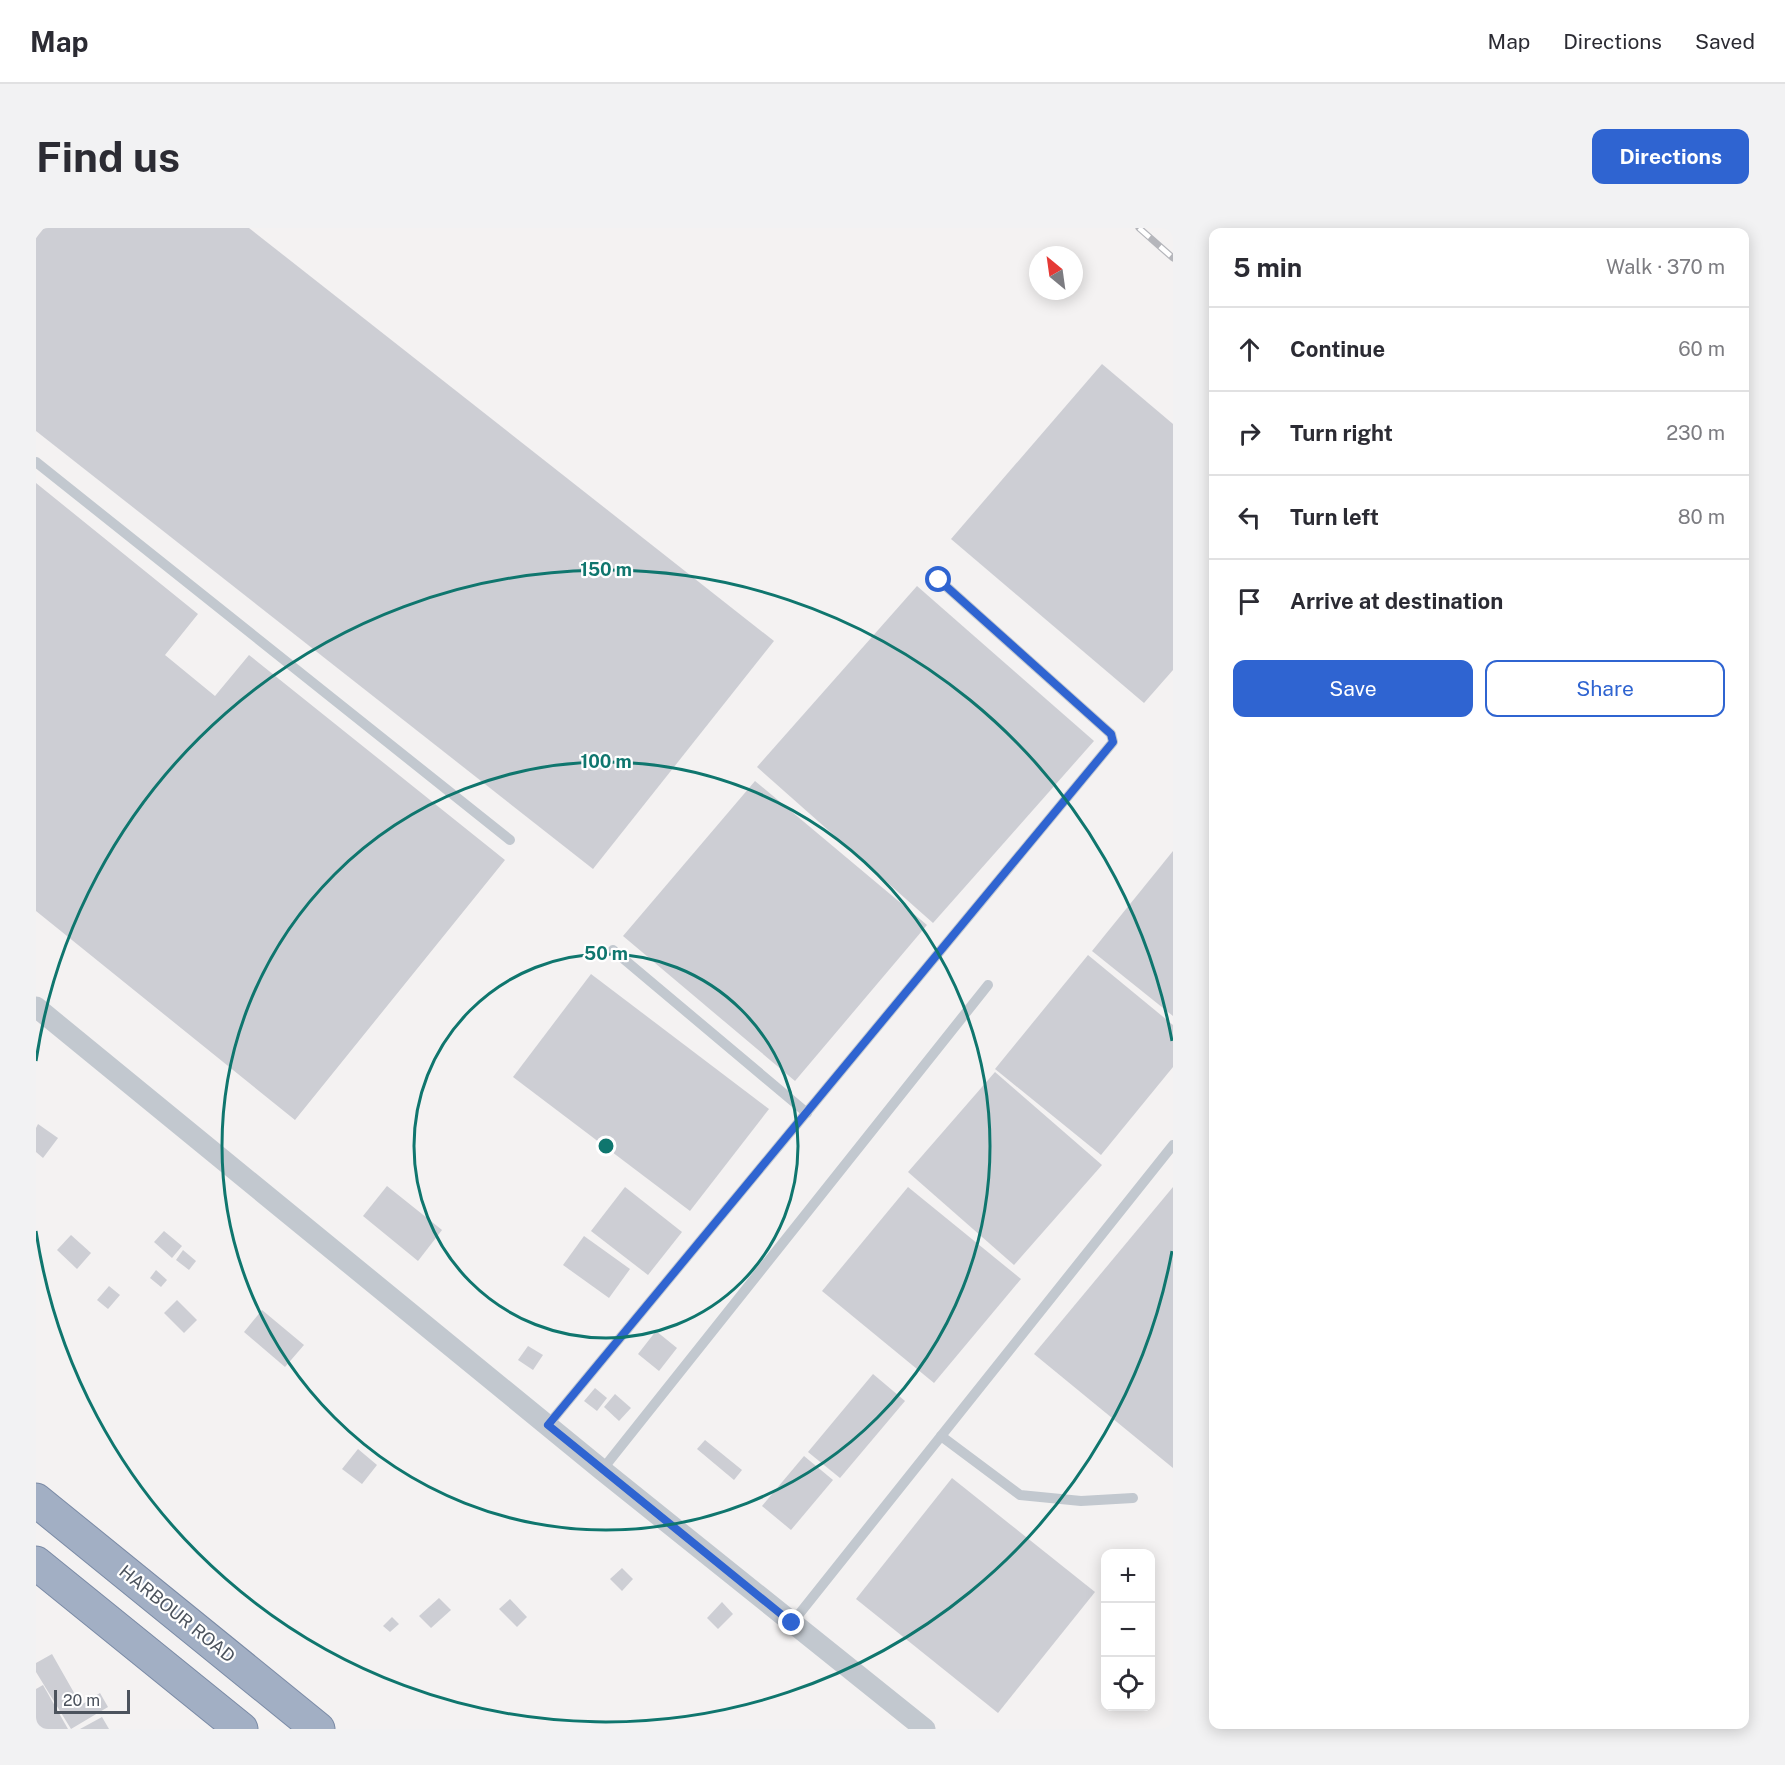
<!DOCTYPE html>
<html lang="en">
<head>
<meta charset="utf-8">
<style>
  :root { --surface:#fff; --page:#f2f2f3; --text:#2b2b33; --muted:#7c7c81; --line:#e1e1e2; --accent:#2f64d1 }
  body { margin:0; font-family:"Public Sans",sans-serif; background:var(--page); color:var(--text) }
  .controls { position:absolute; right:18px; bottom:18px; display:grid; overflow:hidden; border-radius:12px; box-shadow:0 3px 15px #0003 }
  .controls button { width:54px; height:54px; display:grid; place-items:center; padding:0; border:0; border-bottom:2px solid var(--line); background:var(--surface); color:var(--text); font:30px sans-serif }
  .compass { position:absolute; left:993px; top:18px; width:54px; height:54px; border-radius:50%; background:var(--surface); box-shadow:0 3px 15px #0003; rotate:331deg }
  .scale { position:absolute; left:18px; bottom:15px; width:76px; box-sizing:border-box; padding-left:6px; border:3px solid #4c535d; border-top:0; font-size:16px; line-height:21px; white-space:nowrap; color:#4c535d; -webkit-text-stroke:4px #fff; paint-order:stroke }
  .stop { position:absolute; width:18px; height:18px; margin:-14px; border:4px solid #2f64d1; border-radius:50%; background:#fff }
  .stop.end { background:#2f64d1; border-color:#fff; box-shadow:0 2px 6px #0008 }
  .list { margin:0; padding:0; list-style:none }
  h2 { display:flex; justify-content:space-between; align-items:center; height:78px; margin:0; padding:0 24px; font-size:26px }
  h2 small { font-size:20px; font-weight:400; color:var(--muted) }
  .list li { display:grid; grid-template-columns:39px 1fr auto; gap:18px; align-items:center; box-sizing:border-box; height:84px; padding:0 24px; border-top:2px solid var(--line) }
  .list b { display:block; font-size:22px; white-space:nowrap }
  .list em { font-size:20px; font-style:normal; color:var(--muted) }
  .actions { display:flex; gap:12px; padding:18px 24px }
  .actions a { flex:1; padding:14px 0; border:2px solid var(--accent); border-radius:12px; text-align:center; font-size:21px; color:var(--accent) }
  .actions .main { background:var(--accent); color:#fff }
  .icon { flex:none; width:33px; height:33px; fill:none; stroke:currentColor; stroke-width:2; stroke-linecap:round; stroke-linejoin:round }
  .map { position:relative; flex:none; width:1137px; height:1501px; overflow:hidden; border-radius:12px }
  header { display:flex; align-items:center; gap:36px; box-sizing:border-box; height:84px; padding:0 30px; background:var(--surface); border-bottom:2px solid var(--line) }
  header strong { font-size:28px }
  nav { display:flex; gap:33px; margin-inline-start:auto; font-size:21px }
  .intro { display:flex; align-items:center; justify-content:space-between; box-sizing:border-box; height:144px; padding:0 36px }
  h1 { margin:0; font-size:42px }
  .button { padding:15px 27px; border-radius:12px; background:var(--accent); color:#fff; font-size:21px; font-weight:700 }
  main { display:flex; gap:36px; padding:0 36px }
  aside { flex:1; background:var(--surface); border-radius:12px; box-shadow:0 3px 15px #0003 }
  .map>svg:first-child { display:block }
  .building { fill:#cdced4 }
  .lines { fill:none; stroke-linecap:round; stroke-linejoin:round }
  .trunk-casing { stroke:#7b8ba6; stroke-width:35 }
  .service { stroke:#c2c8cf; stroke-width:10 }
  .minor { stroke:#c2c8cf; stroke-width:21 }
  .trunk { stroke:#a2afc4; stroke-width:33 }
  .rail-casing { stroke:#b5b6bb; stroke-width:7 }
  .rail { stroke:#fff; stroke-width:4.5; stroke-dasharray:14; stroke-linecap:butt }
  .route { stroke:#2f64d1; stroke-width:8 }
  .ring { fill:none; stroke:#0f766e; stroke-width:3 }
  .labels { text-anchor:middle; stroke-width:4.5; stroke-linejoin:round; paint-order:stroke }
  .street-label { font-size:18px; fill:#4c535d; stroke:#fff }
  .centre { fill:#0f766e; stroke:#fff; stroke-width:3 }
  .ring-label { font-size:18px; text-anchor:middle; font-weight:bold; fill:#0f766e; stroke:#fff; stroke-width:4.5; stroke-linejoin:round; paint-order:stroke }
</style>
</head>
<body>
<header>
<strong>Map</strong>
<nav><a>Map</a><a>Directions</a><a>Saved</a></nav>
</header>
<div class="intro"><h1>Find us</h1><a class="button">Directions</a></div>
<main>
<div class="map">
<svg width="1137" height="1501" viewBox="0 0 1137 1501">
  <rect width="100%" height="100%" fill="#f4f2f2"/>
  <g class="building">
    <path d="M8,0H213L738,413L557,641L0,203V10Z"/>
    <path d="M1066,136L1137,196V442L1108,475L915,311Z"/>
    <path d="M0,255L162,386L129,427L179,468L213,427L469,632L259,892L0,683Z"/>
    <path d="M881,358L1058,513L897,695L721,539Z"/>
    <path d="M719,553L891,697L759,853L587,708Z"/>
    <path d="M1137,623V788L1056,723Z"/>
    <path d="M1052,727L1137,797V839L1065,927L959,841Z"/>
    <path d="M555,746L733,881L654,983L477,849Z"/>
    <path d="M959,844L1066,937L978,1037L872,944Z"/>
    <path d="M2,896L22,910L7,930L0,924V900Z"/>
    <path d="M351,958L406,1002L382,1033L327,988Z"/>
    <path d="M589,959L646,1004L612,1047L555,1003Z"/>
    <path d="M872,959L985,1051L898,1155L786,1063Z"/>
    <path d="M1137,959V1240L998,1126Z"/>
    <path d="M128,1003L146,1018L136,1030L118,1014Z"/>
    <path d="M35,1007L55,1025L41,1041L21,1022Z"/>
    <path d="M548,1008L594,1041L573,1070L527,1037Z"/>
    <path d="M147,1022L160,1033L153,1042L140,1032Z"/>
    <path d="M120,1042L131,1052L125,1059L114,1050Z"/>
    <path d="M73,1058L84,1067L72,1081L61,1072Z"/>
    <path d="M141,1072L161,1092L148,1105L128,1085Z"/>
    <path d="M226,1082L268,1117L249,1139L208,1104Z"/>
    <path d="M620,1103L641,1120L623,1143L602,1126Z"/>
    <path d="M492,1118L507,1127L497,1142L482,1132Z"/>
    <path d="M837,1146L869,1173L804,1250L772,1224Z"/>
    <path d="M559,1160L571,1170L561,1183L548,1173Z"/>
    <path d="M579,1166L595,1180L583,1193L568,1179Z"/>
    <path d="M669,1212L706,1242L698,1252L661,1221Z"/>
    <path d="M322,1221L341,1237L326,1256L306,1241Z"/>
    <path d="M768,1228L797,1252L755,1302L726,1278Z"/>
    <path d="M916,1250L1059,1364L962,1485L820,1371Z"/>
    <path d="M586,1340L597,1351L586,1363L574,1351Z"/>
    <path d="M403,1370L415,1382L395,1400L383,1388Z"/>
    <path d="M474,1371L491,1389L481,1399L463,1381Z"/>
    <path d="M686,1374L697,1386L682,1401L671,1390Z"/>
    <path d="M356,1389L363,1396L354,1404L347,1398Z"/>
    <path d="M16,1426L45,1477L64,1465L72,1479L35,1501L0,1444V1435Z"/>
    <path d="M7,1457L32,1501H0V1461Z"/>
    <path d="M66,1489L73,1501H44Z"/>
  </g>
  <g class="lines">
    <defs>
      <g id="trunk">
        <path d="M0,1272L282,1501"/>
        <path d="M0,1335L205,1501"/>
      </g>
    </defs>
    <use href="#trunk" class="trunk-casing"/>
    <g class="service">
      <path d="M0,234L474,612"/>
      <path d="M577,722L771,885"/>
      <path d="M512,1197L1077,514L1075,506L903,352"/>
      <path d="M905,1208L984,1267L1045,1273L1097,1270"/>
      <path d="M566,1242L952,757"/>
      <path d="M756,1395L1137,917"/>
    </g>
    <path class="minor" d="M0,779L566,1242L889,1501"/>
    <use href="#trunk" class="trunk"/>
    <defs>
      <path id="rail" d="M1103,0L1137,30"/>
    </defs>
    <use href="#rail" class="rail-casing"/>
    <use href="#rail" class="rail"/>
  </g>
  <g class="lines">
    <path class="route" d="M756,1395L512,1197L1077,514L1075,506L903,352"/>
  </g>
  <g class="ring">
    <circle cx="570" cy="918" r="192"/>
    <circle cx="570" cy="918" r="384"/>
    <path d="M1136 1023A576 576 0 0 1 0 1003M0 833A576 576 0 0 1 1136 813"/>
  </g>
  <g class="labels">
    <g class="street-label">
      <text transform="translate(141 1386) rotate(39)" y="6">HARBOUR ROAD</text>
    </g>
  </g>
  <circle cx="570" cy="918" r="9" class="centre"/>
  <g class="ring-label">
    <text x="570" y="348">150 m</text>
    <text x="570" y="540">100 m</text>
    <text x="570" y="732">50 m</text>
  </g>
</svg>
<div class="controls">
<button>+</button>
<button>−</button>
<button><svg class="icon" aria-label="locate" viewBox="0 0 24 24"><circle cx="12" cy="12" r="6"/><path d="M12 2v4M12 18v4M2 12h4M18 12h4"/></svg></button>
</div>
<svg class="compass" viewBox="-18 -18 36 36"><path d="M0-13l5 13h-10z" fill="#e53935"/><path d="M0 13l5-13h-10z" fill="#7c7c81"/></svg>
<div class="scale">20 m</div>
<div class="stop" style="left:903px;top:352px"></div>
<div class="stop end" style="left:756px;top:1395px"></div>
</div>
<aside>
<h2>5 min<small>Walk · 370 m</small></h2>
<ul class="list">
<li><svg class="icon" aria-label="ahead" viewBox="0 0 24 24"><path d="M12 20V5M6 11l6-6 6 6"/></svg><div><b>Continue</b></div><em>60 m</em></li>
<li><svg class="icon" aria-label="right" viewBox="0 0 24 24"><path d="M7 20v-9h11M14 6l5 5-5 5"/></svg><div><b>Turn right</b></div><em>230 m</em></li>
<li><svg class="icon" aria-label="left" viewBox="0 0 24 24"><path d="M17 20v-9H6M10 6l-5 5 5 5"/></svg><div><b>Turn left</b></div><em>80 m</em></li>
<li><svg class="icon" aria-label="arrive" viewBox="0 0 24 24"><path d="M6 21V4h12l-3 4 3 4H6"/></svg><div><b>Arrive at destination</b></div></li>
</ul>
<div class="actions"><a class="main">Save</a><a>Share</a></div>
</aside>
</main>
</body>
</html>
